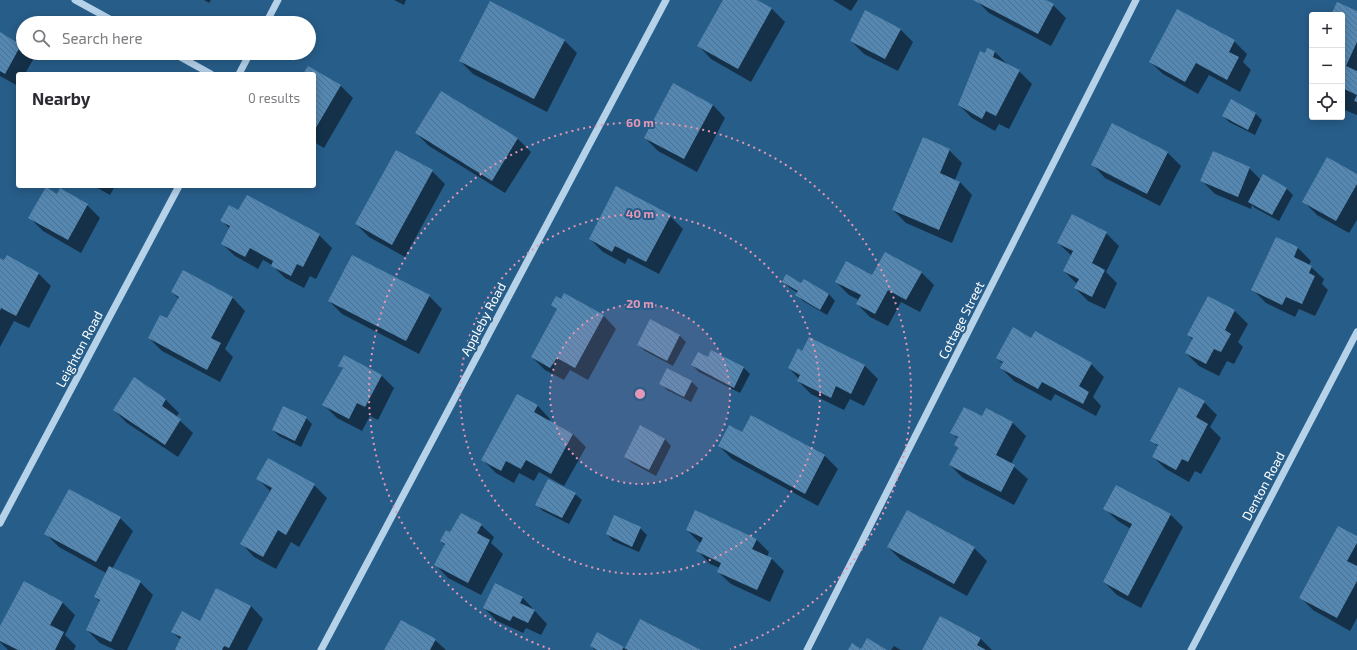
<!DOCTYPE html>
<html lang="en">
<head>
<meta charset="utf-8">
<style>
  :root { --surface:#fff; --page:#f7f7f7; --text:#2b2b33; --muted:#7c7c81; --line:#e1e1e2 }
  body { margin:0; font-family:"Exo 2",sans-serif; background:var(--page); color:var(--text) }
  .controls { position:absolute; right:12px; top:12px; display:grid; overflow:hidden; border-radius:4px; box-shadow:0 2px 10px #0003 }
  .controls button { width:36px; height:36px; display:grid; place-items:center; padding:0; border:0; border-bottom:1px solid var(--line); background:var(--surface); color:var(--text); font:20px sans-serif }
  .list { margin:0; padding:0; list-style:none }
  h2 { display:flex; justify-content:space-between; align-items:center; height:52px; margin:0; padding:0 16px; font-size:17px }
  h2 small { font-size:13px; font-weight:400; color:var(--muted) }
  .icon { flex:none; width:22px; height:22px; fill:none; stroke:currentColor; stroke-width:2; stroke-linecap:round; stroke-linejoin:round }
  .map { position:relative; flex:none; width:1357px; height:650px; overflow:hidden }
  .search { position:absolute; background:var(--surface); box-shadow:0 2px 10px #0003; left:16px; top:16px; width:300px; height:44px; display:flex; align-items:center; gap:10px; box-sizing:border-box; padding:0 14px; border-radius:22px; color:var(--muted); font-size:15px }
  .panel { position:absolute; background:var(--surface); box-shadow:0 2px 10px #0003; left:16px; top:72px; width:300px; height:116px; border-radius:4px }
  .map>svg:first-child { display:block }
  .shadow { fill:#0007 }
  .building { fill:url(#building-back-hatch) }
  .lines { fill:none; stroke-linecap:round; stroke-linejoin:round }
  .minor { stroke:#b5d2e9; stroke-width:7 }
  .ring { fill:none; stroke:#e497b5; stroke-width:2; stroke-dasharray:2 4 }
  .labels { text-anchor:middle; stroke-width:4; stroke-linejoin:round; paint-order:stroke }
  .street-label { font-size:13px; fill:#fff; stroke:#275d89 }
  .centre { fill:#e497b5; stroke:#275d89; stroke-width:2 }
  .ring-label { font-size:12px; text-anchor:middle; font-weight:bold; fill:#e497b5; stroke:#275d89; stroke-width:4; stroke-linejoin:round; paint-order:stroke }
</style>
</head>
<body>
<div class="map">
<svg width="1357" height="650" viewBox="0 0 1357 650">
  <defs>
    <pattern id="building-back-hatch" width="6" height="6" patternUnits="userSpaceOnUse"><rect width="6" height="6" fill="#5488b2"/><path d="M-1 5l2 2M0 0l6 6M5-1l2 2" fill="none" stroke="#517089"/></pattern>
  </defs>
  <rect width="100%" height="100%" fill="#275d89"/>
  <g class="shadow">
    <path d="M204,0H211L209,3Z"/>
    <path d="M394,0H406L404,5Z"/>
    <path d="M724,0H755L772,9L785,22L751,82L711,59L699,46Z"/>
    <path d="M833,0H858L851,11Z"/>
    <path d="M976,0H1044L1053,5L1066,18L1051,46L989,13Z"/>
    <path d="M1357,12V115L1342,109V15H1332Z"/>
    <path d="M900,29L913,42L898,71L864,54L851,41Z"/>
    <path d="M0,33L21,45L23,48V53H28L34,58L25,74H18V86L0,76Z"/>
    <path d="M564,40L577,53L547,112L473,74L460,61Z"/>
    <path d="M1234,41L1247,54L1243,62L1251,70L1240,92L1209,75L1198,94L1163,74L1150,62Z"/>
    <path d="M988,49L995,52L1008,65L1019,71L1032,84L1009,129L999,124L995,131L972,118L959,105Z"/>
    <path d="M308,67L340,85L353,98L324,148L314,142V74H304Z"/>
    <path d="M441,92L518,139L531,152L505,193L429,146L416,133Z"/>
    <path d="M1231,101L1256,114L1262,120L1255,135L1229,122L1223,116Z"/>
    <path d="M713,105L725,118L697,172L658,151L645,138Z"/>
    <path d="M1113,125L1168,153L1181,166L1160,206L1105,178L1093,165Z"/>
    <path d="M949,150L962,163L955,180L960,182L972,195L952,243L906,223L893,210Z"/>
    <path d="M1249,168L1261,180L1263,176L1287,189L1293,195L1279,221L1255,208L1252,205L1251,209L1215,194L1202,181Z"/>
    <path d="M432,171L445,184L405,257L369,237L356,224Z"/>
    <path d="M1357,175V220L1349,233L1317,215L1304,202Z"/>
    <path d="M94,186H115L110,195Z"/>
    <path d="M57,195L87,205L100,218L81,253L43,231L30,218Z"/>
    <path d="M239,212L319,235L332,248L316,279L310,276L304,288L285,278L272,265L263,260L258,269L235,256L222,244L230,229L222,221Z"/>
    <path d="M670,216L683,229L659,274L628,258L625,264L603,252L590,239Z"/>
    <path d="M1106,233L1119,246L1106,272L1117,283L1105,309L1088,301L1075,288L1077,284L1064,271L1072,256L1058,243Z"/>
    <path d="M1277,238L1298,248L1311,261L1309,265L1324,279L1322,284L1328,290L1315,316L1299,309L1295,317L1266,303L1253,290Z"/>
    <path d="M352,256L429,296L442,309L419,354L342,314L329,301Z"/>
    <path d="M0,260L39,274L51,286L29,328L14,321L0,347Z"/>
    <path d="M183,271L233,298L245,311L225,349L233,357L220,382L162,351L149,338L168,319L179,299L172,292Z"/>
    <path d="M921,272L934,285L920,312L901,302L888,326L870,317L857,304L859,300L849,295L836,282L873,276Z"/>
    <path d="M783,282L801,285L829,294L835,301L827,315L803,301L797,295L798,293L790,288Z"/>
    <path d="M564,295L604,316L616,329L588,380L570,370L564,380L545,370L532,357L558,310L552,305L562,300Z"/>
    <path d="M1208,297L1235,311L1248,324L1238,342L1243,347L1234,364L1227,361L1219,376L1199,366L1186,353L1193,340L1188,335Z"/>
    <path d="M651,321L680,336L686,342L673,366L645,351L638,345Z"/>
    <path d="M810,338L865,366L878,379L864,406L850,399L844,410L811,394L798,381L799,379L789,368L803,352Z"/>
    <path d="M1032,339L1091,364L1104,377L1093,397L1101,406L1096,416L1055,394L1051,401L1014,381L1001,368L1003,364L997,358Z"/>
    <path d="M712,352L744,368L750,374L740,393L699,372L692,365L709,359Z"/>
    <path d="M340,366L382,376L394,388L378,420L370,416L362,431L337,418L324,405L343,369Z"/>
    <path d="M668,369L692,382L698,388L691,402L667,390L660,383Z"/>
    <path d="M134,379L166,400L179,413L176,417L193,433L178,457L127,423L114,410Z"/>
    <path d="M518,396L538,406L550,419L549,422L573,434L586,447L564,486L539,472L534,481L519,473L514,483L496,473L483,460Z"/>
    <path d="M1204,402L1217,415L1210,427L1221,438L1201,474L1195,471L1189,482L1166,469L1153,457L1158,447L1152,440Z"/>
    <path d="M986,409L1013,423L1026,436L1011,464L1028,479L1014,505L963,478L950,465L958,449L955,445L958,439L951,432L982,418Z"/>
    <path d="M752,416L825,456L838,469L818,506L732,459L719,446L742,433Z"/>
    <path d="M306,418L312,424L301,447L279,436L273,430Z"/>
    <path d="M665,439L671,446L656,476L632,463L625,457Z"/>
    <path d="M257,478L314,485L327,498L299,547L291,542L276,569L254,557L242,544L270,491Z"/>
    <path d="M575,494L582,500L569,524L543,511L536,504Z"/>
    <path d="M1105,509L1170,514L1183,527L1141,608L1117,595L1104,582L1131,529L1118,521Z"/>
    <path d="M908,511L974,548L987,561L967,596L901,560L888,547Z"/>
    <path d="M120,518L133,531L112,569L140,582L153,595L127,650H115L100,643L87,630L100,602L95,597L106,573L59,547L46,534Z"/>
    <path d="M481,525L494,537L491,543L503,554L481,595L448,578L436,565L445,546L441,541Z"/>
    <path d="M640,528L647,535L639,552L613,541L607,534Z"/>
    <path d="M687,530L756,539L769,552L767,557L771,558L784,571L770,602L731,584L718,572L720,568L710,564L698,551L701,544Z"/>
    <path d="M1357,537V618L1350,631L1313,610L1300,597Z"/>
    <path d="M522,597L547,624L541,635L526,628L523,633L497,621L484,608Z"/>
    <path d="M62,602L75,615L65,635L76,646L74,650H8L0,642V628Z"/>
    <path d="M251,606L263,619L247,650H176L181,640L172,632L200,622Z"/>
    <path d="M640,620L699,650H595L591,646L623,647L626,650Z"/>
    <path d="M980,638L992,650H923Z"/>
    <path d="M435,640L446,650H386Z"/>
    <path d="M894,646L901,650H891Z"/>
  </g>
  <g class="building">
    <path d="M723,0H757L772,8L738,69L697,46Z"/>
    <path d="M973,0H1046L1054,4L1038,34Z"/>
    <path d="M490,1L565,40L534,99L459,61Z"/>
    <path d="M1337,2L1357,11V42L1346,66L1357,71V102L1354,101L1357,95L1342,88V15H1331Z"/>
    <path d="M1177,9L1235,40L1229,52L1239,57L1227,80L1196,63L1185,82L1149,62Z"/>
    <path d="M865,10L901,29L885,59L850,41Z"/>
    <path d="M0,32L21,45L5,74L0,71Z"/>
    <path d="M987,48L995,51L993,57L1020,70L996,116L986,111L982,119L958,105L980,51L985,53Z"/>
    <path d="M308,66L341,85L314,131V74H303Z"/>
    <path d="M673,83L713,105L684,159L644,138Z"/>
    <path d="M441,91L518,138L492,181L415,133Z"/>
    <path d="M1231,99L1256,113L1248,130L1222,116Z"/>
    <path d="M1112,123L1168,152L1147,194L1091,165Z"/>
    <path d="M923,137L950,149L940,173L960,182L939,230L892,210Z"/>
    <path d="M396,150L433,170L392,245L355,224Z"/>
    <path d="M1213,151L1250,167L1238,197L1200,181Z"/>
    <path d="M1327,157L1357,174V184L1336,221L1302,202Z"/>
    <path d="M1263,174L1287,188L1272,215L1248,202Z"/>
    <path d="M616,186L671,215L646,262L615,246L612,252L589,239Z"/>
    <path d="M46,187L57,194L60,188L88,204L68,240L28,218Z"/>
    <path d="M247,195L320,234L303,267L297,264L291,276L271,266L273,261L250,248L245,257L221,244L230,226L220,221L229,205L238,210Z"/>
    <path d="M1072,214L1107,232L1092,263L1105,270L1092,297L1074,288L1079,279L1063,271L1073,251L1057,243Z"/>
    <path d="M1276,237L1298,247L1294,257L1312,266L1309,273L1315,276L1302,304L1286,297L1282,305L1251,290Z"/>
    <path d="M885,252L922,272L906,300L888,290L875,314L856,304L861,295L835,282L846,261L872,275Z"/>
    <path d="M7,255L39,273L16,316L1,308L0,311V258L4,260Z"/>
    <path d="M352,255L430,295L406,341L328,301Z"/>
    <path d="M183,270L233,297L211,338L221,343L207,370L148,338L160,315L167,318L179,297L171,292Z"/>
    <path d="M786,274L801,283L804,279L829,294L820,310L795,295L798,291L782,282Z"/>
    <path d="M564,293L604,315L575,368L557,358L550,368L531,357L557,309L551,305L556,296L561,299Z"/>
    <path d="M1208,296L1235,310L1225,330L1231,334L1221,352L1214,349L1206,364L1185,353L1193,338L1187,335Z"/>
    <path d="M650,319L680,335L667,361L637,345Z"/>
    <path d="M1013,327L1031,338L1035,331L1092,363L1079,386L1089,392L1083,404L1042,382L1038,389L1000,368L1003,362L996,358Z"/>
    <path d="M809,337L865,365L851,394L836,386L831,398L797,381L800,375L788,368L798,348L802,351Z"/>
    <path d="M711,350L744,367L734,388L691,365L698,352L708,357Z"/>
    <path d="M344,355L382,375L365,407L357,403L349,419L322,405L343,368L338,366Z"/>
    <path d="M667,368L692,381L684,397L659,384Z"/>
    <path d="M134,377L166,399L162,406L181,419L165,445L113,410Z"/>
    <path d="M1179,387L1205,401L1196,417L1208,424L1188,462L1182,459L1176,470L1152,457L1158,445L1150,441Z"/>
    <path d="M517,394L538,405L534,412L573,434L551,474L526,460L521,469L506,461L501,471L481,460Z"/>
    <path d="M283,406L307,417L295,441L272,430Z"/>
    <path d="M964,407L982,416L986,408L1013,422L996,455L1015,465L1001,492L949,465L958,448L954,445L958,437L950,433Z"/>
    <path d="M751,415L825,455L805,494L718,446L729,425L742,432Z"/>
    <path d="M640,425L665,439L649,470L624,457Z"/>
    <path d="M268,458L315,484L286,535L278,530L263,557L240,544L272,488L256,479Z"/>
    <path d="M548,479L576,493L562,518L535,505Z"/>
    <path d="M1116,485L1171,514L1128,596L1103,582L1132,524L1103,509Z"/>
    <path d="M69,489L121,517L96,562L44,534Z"/>
    <path d="M695,510L757,539L752,549L772,558L757,590L717,572L721,563L696,551L703,538L686,530Z"/>
    <path d="M907,510L975,547L954,584L887,547Z"/>
    <path d="M461,513L482,524L477,533L490,540L468,583L434,565L445,544L440,541L446,530L450,532Z"/>
    <path d="M614,515L641,527L632,547L606,534Z"/>
    <path d="M1338,526L1357,536V543L1347,561L1357,566V581L1337,618L1299,598Z"/>
    <path d="M109,566L141,581L111,642L86,630L100,600L94,597Z"/>
    <path d="M24,581L63,602L50,625L64,632L55,650H18L0,641V626Z"/>
    <path d="M495,583L523,597L520,603L535,610L528,623L513,616L510,621L483,608Z"/>
    <path d="M216,588L251,606L229,648L224,646L222,650H175L181,637L171,632L182,611L200,621Z"/>
    <path d="M940,616L981,638L977,645L986,650H922Z"/>
    <path d="M640,619L701,650H628L625,648Z"/>
    <path d="M401,620L436,639L430,650H384Z"/>
    <path d="M597,632L624,647L622,650H597L590,646Z"/>
    <path d="M867,638L887,650H848L852,643L861,649Z"/>
  </g>
  <g class="lines">
    <g class="minor">
      <path d="M75,0L117,23"/>
      <path d="M266,23L278,0"/>
      <path d="M173,53L211,74"/>
      <path d="M239,74L250,53"/>
      <path d="M0,523L179,186"/>
      <path d="M321,650L666,0"/>
      <path d="M807,650L1136,0"/>
      <path d="M1191,650L1357,332"/>
    </g>
  </g>
  <circle cx="640" cy="394" r="90" fill="#e497b5" fill-opacity=".12"/>
  <g class="ring">
    <circle cx="640" cy="394" r="90"/>
    <circle cx="640" cy="394" r="180"/>
    <path d="M550 649A271 271 0 1 1 730 649"/>
  </g>
  <g class="labels">
    <g class="street-label">
      <text transform="translate(483 319) rotate(-62)" y="5">Appleby Road</text>
      <text transform="translate(961 320) rotate(-63)" y="5">Cottage Street</text>
      <text transform="translate(79 349) rotate(-62)" y="5">Leighton Road</text>
      <text transform="translate(1263 486) rotate(-62)" y="5">Denton Road</text>
    </g>
  </g>
  <circle cx="640" cy="394" r="6" class="centre"/>
  <g class="ring-label">
    <text x="640" y="127">60 m</text>
    <text x="640" y="218">40 m</text>
    <text x="640" y="308">20 m</text>
  </g>
</svg>
<div class="controls">
<button>+</button>
<button>−</button>
<button><svg class="icon" aria-label="locate" viewBox="0 0 24 24"><circle cx="12" cy="12" r="6"/><path d="M12 2v4M12 18v4M2 12h4M18 12h4"/></svg></button>
</div>
<div class="search"><svg class="icon" aria-label="search" viewBox="0 0 24 24"><circle cx="10" cy="10" r="6"/><path d="M15 15l6 6"/></svg>Search here</div>
<section class="panel">
<h2>Nearby<small>0 results</small></h2>
<ul class="list">
</ul>
</section>
</div>
</body>
</html>
